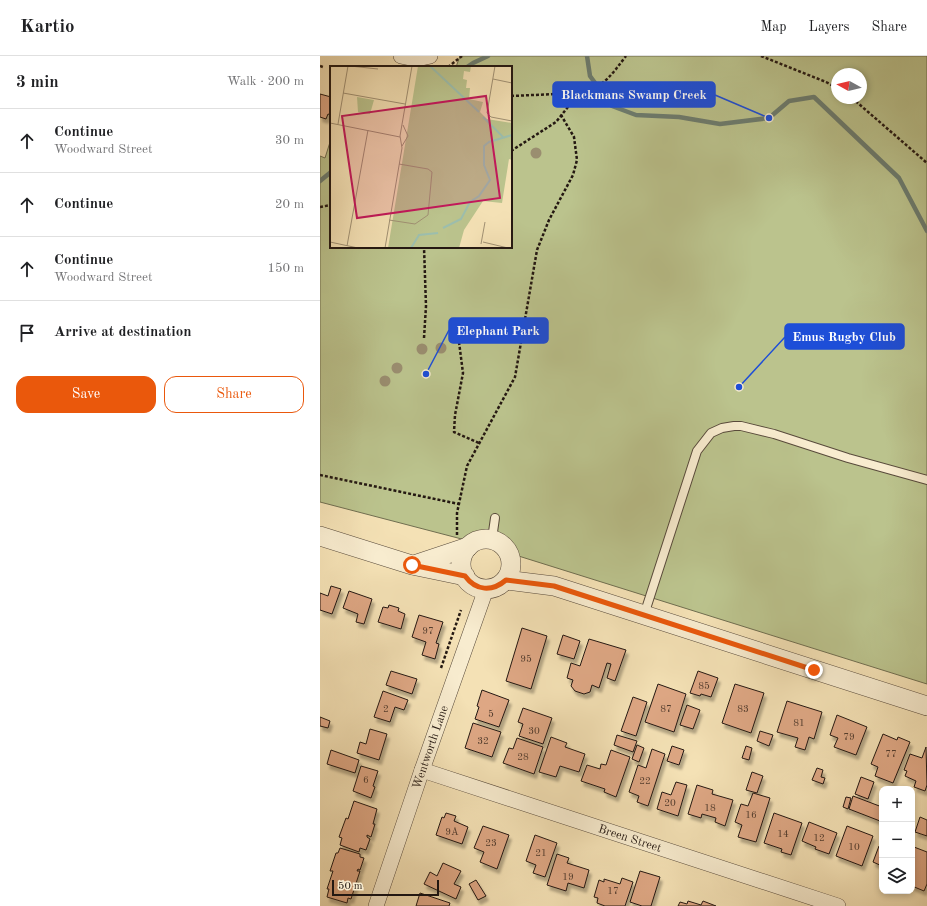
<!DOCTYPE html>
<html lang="en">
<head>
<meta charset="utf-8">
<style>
  :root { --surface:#fff; --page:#f6f6f6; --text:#202124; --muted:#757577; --line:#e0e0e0; --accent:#ea580c }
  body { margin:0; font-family:"Old Standard TT",serif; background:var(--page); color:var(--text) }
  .controls { position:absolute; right:12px; bottom:12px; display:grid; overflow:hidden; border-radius:8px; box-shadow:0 2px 6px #0003 }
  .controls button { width:36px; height:36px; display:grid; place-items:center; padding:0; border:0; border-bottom:1px solid var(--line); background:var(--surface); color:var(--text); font:20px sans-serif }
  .compass { position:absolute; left:511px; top:12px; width:36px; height:36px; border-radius:50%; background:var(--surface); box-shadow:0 2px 6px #0003; rotate:278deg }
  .scale { position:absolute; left:12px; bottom:10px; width:107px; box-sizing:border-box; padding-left:4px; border:2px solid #241812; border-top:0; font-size:11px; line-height:14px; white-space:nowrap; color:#241812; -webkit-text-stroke:3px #f8eccf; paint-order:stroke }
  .stop { position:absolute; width:12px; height:12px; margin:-9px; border:3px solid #ea580c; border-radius:50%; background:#fff }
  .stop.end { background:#ea580c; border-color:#fff; box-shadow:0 1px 4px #0008 }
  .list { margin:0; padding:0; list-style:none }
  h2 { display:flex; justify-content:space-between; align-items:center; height:52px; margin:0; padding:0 16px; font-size:17px }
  h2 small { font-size:13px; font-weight:400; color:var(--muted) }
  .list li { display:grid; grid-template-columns:26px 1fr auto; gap:12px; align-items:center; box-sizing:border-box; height:64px; padding:0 16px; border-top:1px solid var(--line) }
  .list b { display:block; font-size:15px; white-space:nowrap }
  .list p { margin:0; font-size:13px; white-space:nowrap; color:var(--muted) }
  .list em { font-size:13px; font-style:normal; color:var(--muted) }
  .actions { display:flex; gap:8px; padding:12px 16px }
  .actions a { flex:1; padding:9px 0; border:1px solid var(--accent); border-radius:12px; text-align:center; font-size:14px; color:var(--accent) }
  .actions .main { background:var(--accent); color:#fff }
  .icon { flex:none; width:22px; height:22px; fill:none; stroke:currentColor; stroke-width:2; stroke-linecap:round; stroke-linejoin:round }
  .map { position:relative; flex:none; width:607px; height:850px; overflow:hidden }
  header { display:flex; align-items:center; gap:24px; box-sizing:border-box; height:56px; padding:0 20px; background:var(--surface); border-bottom:1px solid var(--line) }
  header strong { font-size:19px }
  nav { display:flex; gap:22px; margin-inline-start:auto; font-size:14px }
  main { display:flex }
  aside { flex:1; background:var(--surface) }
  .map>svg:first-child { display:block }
  .green { fill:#bbc38d; stroke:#706e50; fill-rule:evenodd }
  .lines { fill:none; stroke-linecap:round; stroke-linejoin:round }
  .stream { stroke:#6c7c6f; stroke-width:4.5 }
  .building { fill:#dea784; stroke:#241812; filter:url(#shadow) }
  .service-casing { stroke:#584a3b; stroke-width:10 }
  .minor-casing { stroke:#584a3b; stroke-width:16 }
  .tertiary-casing { stroke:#584a3b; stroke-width:20 }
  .path { stroke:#241812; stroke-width:2.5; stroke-dasharray:3 2; stroke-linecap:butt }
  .service { stroke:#f8eccf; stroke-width:8 }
  .minor { stroke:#f8eccf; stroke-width:15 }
  .tertiary { stroke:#f8eccf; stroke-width:19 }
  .tree { fill:#9a8e70 }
  .route { stroke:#ea580c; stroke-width:5 }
  .labels { text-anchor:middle; stroke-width:3; stroke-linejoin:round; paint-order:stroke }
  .number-label { font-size:10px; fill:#523c2e }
  .street-label { font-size:12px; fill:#241812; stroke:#f8eccf }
  .inset-river { fill:none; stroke:#9cbead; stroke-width:2 }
  .inset-road { fill:none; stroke:#a19174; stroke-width:1 }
  .view { fill:#c2185b; fill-opacity:0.15; stroke:#c2185b; stroke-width:2 }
  .inset-edge { fill:none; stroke:#241812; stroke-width:2 }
  .leader { fill:none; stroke:#1d4ed8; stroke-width:1.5 }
  .callout-dot { fill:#1d4ed8; stroke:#f8eccf; stroke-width:1.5 }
  .callout { fill:#1d4ed8; stroke:#1d4ed8; stroke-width:1.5 }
  .callout-label { font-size:13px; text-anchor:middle; font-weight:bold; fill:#fff }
</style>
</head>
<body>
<header>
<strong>Kartio</strong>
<nav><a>Map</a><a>Layers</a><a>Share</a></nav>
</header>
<main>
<aside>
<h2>3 min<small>Walk · 200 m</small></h2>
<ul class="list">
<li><svg class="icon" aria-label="ahead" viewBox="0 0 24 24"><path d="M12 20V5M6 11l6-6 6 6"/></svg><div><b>Continue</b><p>Woodward Street</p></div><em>30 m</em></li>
<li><svg class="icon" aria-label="ahead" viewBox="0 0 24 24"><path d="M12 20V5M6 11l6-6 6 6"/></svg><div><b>Continue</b></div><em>20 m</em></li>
<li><svg class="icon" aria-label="ahead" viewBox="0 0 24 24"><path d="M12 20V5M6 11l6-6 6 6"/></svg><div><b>Continue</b><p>Woodward Street</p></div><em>150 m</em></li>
<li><svg class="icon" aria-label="arrive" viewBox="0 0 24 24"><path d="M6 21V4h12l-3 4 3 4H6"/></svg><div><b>Arrive at destination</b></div></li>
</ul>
<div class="actions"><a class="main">Save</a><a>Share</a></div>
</aside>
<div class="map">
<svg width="607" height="850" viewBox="0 0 607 850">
  <defs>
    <filter id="shadow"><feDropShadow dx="2.5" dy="4.5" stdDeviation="1" flood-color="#0004"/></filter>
  </defs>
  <rect width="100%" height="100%" fill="#f4e1b5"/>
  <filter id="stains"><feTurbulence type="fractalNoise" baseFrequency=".005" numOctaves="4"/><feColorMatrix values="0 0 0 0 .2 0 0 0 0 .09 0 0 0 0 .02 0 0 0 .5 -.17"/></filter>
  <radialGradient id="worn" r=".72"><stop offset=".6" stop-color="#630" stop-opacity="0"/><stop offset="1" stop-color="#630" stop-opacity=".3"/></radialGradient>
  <path class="green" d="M140,0H607V628L157,487L0,446V100L5,102L11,83V191H191V11H136ZM517,18H541V42H517Z"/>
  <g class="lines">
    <g class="stream">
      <path d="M267,0L270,20L292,50L316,59L359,61L400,68L449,62L469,45L494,41L579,122L607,175"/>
      <path d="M147,11L153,7L168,0"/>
      <path d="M0,125L11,116"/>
    </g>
  </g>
  <g class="building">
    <path d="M0,38L11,41V59L8,58L6,63L0,61Z"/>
    <path d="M11,530L21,533L12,558L0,554V537L8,540Z"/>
    <path d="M29,535L52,543L44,568L36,566L38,558L23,552Z"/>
    <path d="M69,549L79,552L78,555L85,558L81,573L58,566L63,551L68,552Z"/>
    <path d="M99,559L123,566L116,587L119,588L115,603L102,599L106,586L92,581Z"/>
    <path d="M202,572L227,580L211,633L186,625Z"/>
    <path d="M243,579L260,585L254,603L237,598Z"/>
    <path d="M269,583L306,594L295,625L287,622L291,608L287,607L279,632L272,629L270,636L264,638L255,635L251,630L253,624L247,622L251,607L260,610Z"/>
    <path d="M71,615L97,623L92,638L66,629Z"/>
    <path d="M378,615L398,622L391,641L381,638L380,640L370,637Z"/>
    <path d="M338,628L366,638L354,676L325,666Z"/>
    <path d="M415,628L444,637L431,677L402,667Z"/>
    <path d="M162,634L189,644L179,671L155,663L159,651L157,650Z"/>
    <path d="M63,635L88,644L84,654L75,651L70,666L54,661Z"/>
    <path d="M313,641L327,646L316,680L301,675Z"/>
    <path d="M467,645L502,656L494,683L489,681L485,694L475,691L478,682L457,676Z"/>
    <path d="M367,649L380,654L373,673L360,669Z"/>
    <path d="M203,652L232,662L223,688L199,680L203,668L198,666Z"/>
    <path d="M517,659L547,671L536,699L514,691L518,682L510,679Z"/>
    <path d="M0,661L10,665L8,672L0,670Z"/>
    <path d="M153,667L181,676L172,701L145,692Z"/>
    <path d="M50,673L67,678L59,704L37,697L40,686L46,688Z"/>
    <path d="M440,675L453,679L449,690L437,685Z"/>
    <path d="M563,678L577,684L578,681L590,686L573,727L555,720L558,711L551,708Z"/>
    <path d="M297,679L317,685L313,696L294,689Z"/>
    <path d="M231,681L247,687L245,691L265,698L259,716L240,710L236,721L219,716Z"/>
    <path d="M197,682L223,691L214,718L183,707L189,692L193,693Z"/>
    <path d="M317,689L324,692L319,706L312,703Z"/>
    <path d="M352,690L364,694L359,709L347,705Z"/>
    <path d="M426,690L432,692L429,704L422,702Z"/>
    <path d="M606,691L607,729L605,735L594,731L596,725L585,720L587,715L584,714L590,698L602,702Z"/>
    <path d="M332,693L345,698L328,750L317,746L319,740L309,736L318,709L326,712Z"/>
    <path d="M11,694L39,704L35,717L7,708Z"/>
    <path d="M291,694L310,701L296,741L284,736L285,733L261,725L267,709L280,713L281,708L286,709Z"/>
    <path d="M41,710L58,715L53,730L55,731L51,742L33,735Z"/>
    <path d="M497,712L503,714L501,721L505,722L503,728L492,724Z"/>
    <path d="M432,716L443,720L437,737L426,734Z"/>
    <path d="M541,721L554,726L548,743L535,738Z"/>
    <path d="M356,726L367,729L358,760L337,753L342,736L351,739Z"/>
    <path d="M377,729L393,734L392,738L413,744L405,770L395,766L396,762L382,758L381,762L368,758Z"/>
    <path d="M433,737L450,742L436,786L418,781L422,769L415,766L421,748L428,750Z"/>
    <path d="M533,740L562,751V759L560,765L529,753Z"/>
    <path d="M526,741L531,742L528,753L523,751Z"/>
    <path d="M34,745L57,753L53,768H55L51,781L47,779V781L50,783L46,794L40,792L39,796L20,789L22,782L19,781L26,762L28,763Z"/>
    <path d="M126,757L136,760L134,765L148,771L142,788L116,779L122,761L124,762Z"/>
    <path d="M454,757L482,767L471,799L461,796L462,793L444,787Z"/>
    <path d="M600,761L607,764V780L595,776Z"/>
    <path d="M489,766L517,777L509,798L495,793L496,791L482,785Z"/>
    <path d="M163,770L189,779L177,813L160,806L164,796L154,792Z"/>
    <path d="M527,770L553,780L542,810L516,800Z"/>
    <path d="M215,779L237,787L225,821L213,817L216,809L206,805Z"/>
    <path d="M559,790L562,791V810L553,806Z"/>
    <path d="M594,791L607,796V828L604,835L592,830V797Z"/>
    <path d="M20,792L40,798V801L44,802L40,814L38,813L37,815H40L31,843L28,842L27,847L7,841L9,833H7L13,815H10L16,797H18Z"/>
    <path d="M237,798L249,802L247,807L269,814L264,832L248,827L246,835L227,829Z"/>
    <path d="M123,807L141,815L134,828L141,831L136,843L104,828L110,816L117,820Z"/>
    <path d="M320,815L340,821L331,850H322L310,846Z"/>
    <path d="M302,822L313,826L305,850H285L277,847L278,842L274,841L279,824L284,826V823L300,828Z"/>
    <path d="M156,824L166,840L158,844L149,828Z"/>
    <path d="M100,837L130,847L129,850H96Z"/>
    <path d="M368,845L381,849L383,845L396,850H358L360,846L367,848Z"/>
  </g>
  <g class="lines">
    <defs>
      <g id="service">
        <path d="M172,483L175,462"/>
        <path d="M324,559L377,395L391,377L402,372L414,370H421L454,378L528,402L607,424"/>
      </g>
      <g id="minor">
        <path d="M81,0C92,3 100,3 110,0"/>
        <path d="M102,714L518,850"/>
        <path d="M56,850L102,714L166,533"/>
      </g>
      <g id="tertiary">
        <path d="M0,480L92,509L145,520"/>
        <circle cx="166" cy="508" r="25"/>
        <path d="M94,509L148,491"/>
        <path d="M186,524L234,530L607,650"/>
      </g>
    </defs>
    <use href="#service" class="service-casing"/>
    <use href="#minor" class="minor-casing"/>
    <use href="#tertiary" class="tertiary-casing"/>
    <g class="path">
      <path d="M441,0L506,26L517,32"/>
      <path d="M0,10L3,11"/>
      <path d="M128,11L142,0"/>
      <path d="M191,40L259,37"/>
      <path d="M532,42L607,107"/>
      <path d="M191,95L236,66L259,37C284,32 292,18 306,0"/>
      <path d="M0,151L11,149"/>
      <path d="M104,282L106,250L104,191"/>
      <path d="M139,286L143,317L135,359L134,376L159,387"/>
      <path d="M0,419L139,448"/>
      <path d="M137,479V457L147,410L195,321L217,194L229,164L253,119L257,104L254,81L241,59"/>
      <path d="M121,612L141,554"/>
    </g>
    <use href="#service" class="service"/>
    <use href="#minor" class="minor"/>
    <use href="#tertiary" class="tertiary"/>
  </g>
  <g class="tree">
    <circle cx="216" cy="97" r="5.5"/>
    <circle cx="121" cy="292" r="5.5"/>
    <circle cx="102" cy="293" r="5.5"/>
    <circle cx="77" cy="312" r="5.5"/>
    <circle cx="65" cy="325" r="5.5"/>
  </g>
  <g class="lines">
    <path class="route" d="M92,509L145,520C156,535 172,536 186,524L234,530L494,614"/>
  </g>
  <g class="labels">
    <g class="number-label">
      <text x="108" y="578">97</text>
      <text x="206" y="606">95</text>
      <text x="384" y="633">85</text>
      <text x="66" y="656">2</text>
      <text x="346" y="656">87</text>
      <text x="423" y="656">83</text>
      <text x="171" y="661">5</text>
      <text x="479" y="670">81</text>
      <text x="214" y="678">30</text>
      <text x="529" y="684">79</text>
      <text x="163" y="688">32</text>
      <text x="571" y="701">77</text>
      <text x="203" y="704">28</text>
      <text x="46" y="727">6</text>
      <text x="325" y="728">22</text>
      <text x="350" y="750">20</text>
      <text x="390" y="755">18</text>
      <text x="431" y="762">16</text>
      <text x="132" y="779">9A</text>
      <text x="463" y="781">14</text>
      <text x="499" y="785">12</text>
      <text x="171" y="790">23</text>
      <text x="534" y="794">10</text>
      <text x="221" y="800">21</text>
      <text x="248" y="824">19</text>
      <text x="293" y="838">17</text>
    </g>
    <g class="street-label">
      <text transform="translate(110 691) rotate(-71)" y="4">Wentworth Lane</text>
      <text transform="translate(310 782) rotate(18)" y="4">Breen Street</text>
    </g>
  </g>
  <g transform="translate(10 10)">
    <rect width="182" height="182" fill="#f4e1b5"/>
    <path d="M88,0H141L140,6L134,5L133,13L137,14L136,22H140L139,33L153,36L150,46L157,53L182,57V94L179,93L172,137L153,135L134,164L129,182H58ZM27,31L44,34L40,48L28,46Z" fill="#bbc38d"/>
    <path class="inset-river" d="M100,0L149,46M153,51L173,71M113,162L131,153L140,136L149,130L160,114L154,99V80L159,76L182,69M81,182L89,169L108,167"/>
    <path class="inset-road" d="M20,0L48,3M165,0L157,47L161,51L182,55M163,13L182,17M13,27L75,38M0,57L70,71M8,58L18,0M72,80L78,70L73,59M59,154L85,158L98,149L102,106L98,103L69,98M0,176L28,182M153,176L178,182M151,178L155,156M17,180L38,64M55,182L72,82L70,70L82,0"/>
    <path class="view" d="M156,30L170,132L27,152L12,50Z"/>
    <rect width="182" height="182" class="inset-edge"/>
  </g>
  <path class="leader" d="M449 62L395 39M106 318L129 274M419 331L465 281"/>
  <g class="callout-dot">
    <circle cx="449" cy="62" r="4"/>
    <circle cx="106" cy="318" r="4"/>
    <circle cx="419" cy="331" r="4"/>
  </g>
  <g class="callout">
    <rect x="233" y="26" width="162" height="25" rx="4"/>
    <rect x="129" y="262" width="99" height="25" rx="4"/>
    <rect x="465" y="268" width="119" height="25" rx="4"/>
  </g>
  <g class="callout-label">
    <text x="314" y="43">Blackmans Swamp Creek</text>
    <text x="178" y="279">Elephant Park</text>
    <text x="524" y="285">Emus Rugby Club</text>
  </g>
  <rect width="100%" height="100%" filter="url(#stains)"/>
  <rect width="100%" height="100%" fill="url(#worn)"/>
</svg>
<div class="controls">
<button>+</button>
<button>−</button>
<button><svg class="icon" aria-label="layers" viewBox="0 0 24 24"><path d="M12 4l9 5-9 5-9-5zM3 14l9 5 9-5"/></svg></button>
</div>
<svg class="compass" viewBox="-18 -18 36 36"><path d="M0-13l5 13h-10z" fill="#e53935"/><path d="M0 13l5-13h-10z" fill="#757577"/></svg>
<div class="scale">50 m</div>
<div class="stop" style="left:92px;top:509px"></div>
<div class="stop end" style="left:494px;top:614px"></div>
</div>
</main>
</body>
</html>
